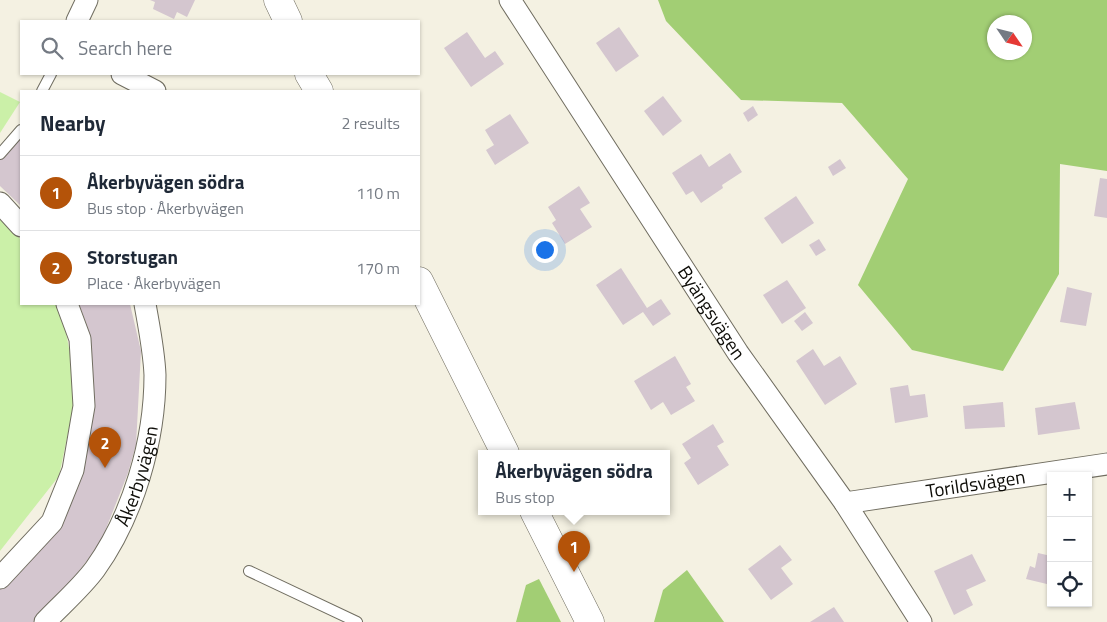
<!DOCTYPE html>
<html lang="en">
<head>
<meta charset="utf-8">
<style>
  :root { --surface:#fff; --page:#f6f6f7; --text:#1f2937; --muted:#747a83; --line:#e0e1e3; --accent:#b45309 }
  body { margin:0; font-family:"Titillium Web",sans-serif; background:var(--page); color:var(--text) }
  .controls { position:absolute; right:15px; bottom:15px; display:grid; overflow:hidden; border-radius:0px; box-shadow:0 1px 4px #0004 }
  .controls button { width:45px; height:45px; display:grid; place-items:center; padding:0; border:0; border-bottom:1px solid var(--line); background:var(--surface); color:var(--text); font:25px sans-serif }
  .compass { position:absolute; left:987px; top:15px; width:45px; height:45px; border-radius:50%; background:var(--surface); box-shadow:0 1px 4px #0004; rotate:125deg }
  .you { position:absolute; left:544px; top:249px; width:18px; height:18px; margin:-12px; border:4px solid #fff; border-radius:50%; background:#1a73e8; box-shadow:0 0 0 8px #1a73e833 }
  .badge { display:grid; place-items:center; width:32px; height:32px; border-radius:50%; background:var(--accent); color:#fff; font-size:16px; font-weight:700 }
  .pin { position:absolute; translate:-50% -41px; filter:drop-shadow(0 1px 2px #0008) }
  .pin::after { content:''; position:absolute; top:26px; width:18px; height:15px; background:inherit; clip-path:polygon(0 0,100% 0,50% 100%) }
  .popup { position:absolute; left:478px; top:450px; width:192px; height:65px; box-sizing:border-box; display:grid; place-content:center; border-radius:0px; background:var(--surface); filter:drop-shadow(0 1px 4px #0005); font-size:16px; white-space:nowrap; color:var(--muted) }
  .popup b { font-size:19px; color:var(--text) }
  .popup::after { content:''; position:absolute; left:50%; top:100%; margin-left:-10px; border:10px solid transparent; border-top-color:var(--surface) }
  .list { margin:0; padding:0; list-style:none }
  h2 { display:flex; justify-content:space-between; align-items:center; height:65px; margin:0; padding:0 20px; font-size:21px }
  h2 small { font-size:16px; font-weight:400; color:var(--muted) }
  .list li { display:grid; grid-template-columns:32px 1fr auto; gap:15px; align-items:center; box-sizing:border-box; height:75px; padding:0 20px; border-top:1px solid var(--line) }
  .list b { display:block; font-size:19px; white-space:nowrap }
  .list p { margin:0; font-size:16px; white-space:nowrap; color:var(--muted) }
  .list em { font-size:16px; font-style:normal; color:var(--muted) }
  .icon { flex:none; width:28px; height:28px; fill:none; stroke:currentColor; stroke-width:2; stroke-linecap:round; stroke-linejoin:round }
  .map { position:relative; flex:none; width:1107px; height:622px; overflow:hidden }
  .search { position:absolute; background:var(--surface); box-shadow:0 1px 4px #0004; left:20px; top:20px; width:400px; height:55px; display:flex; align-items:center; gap:12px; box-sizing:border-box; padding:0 18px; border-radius:0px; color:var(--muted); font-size:19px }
  .panel { position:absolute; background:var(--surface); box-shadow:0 1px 4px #0004; left:20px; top:90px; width:400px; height:215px; border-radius:0px }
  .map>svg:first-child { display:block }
  .green { fill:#cbf0a8 }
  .forest { fill:#a2ce74; fill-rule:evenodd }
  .building { fill:#d4c6cf }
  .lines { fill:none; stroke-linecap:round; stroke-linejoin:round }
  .lane-casing { stroke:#706d60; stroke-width:12 }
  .street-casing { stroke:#706d60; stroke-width:23 }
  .secondary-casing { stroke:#706d60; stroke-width:29 }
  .lane { stroke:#fff; stroke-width:10 }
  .street { stroke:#fff; stroke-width:21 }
  .secondary { stroke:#fff; stroke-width:28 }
  .labels { text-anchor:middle; stroke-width:5; stroke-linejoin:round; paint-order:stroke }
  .street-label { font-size:19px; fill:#0d0c07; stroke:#fff }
</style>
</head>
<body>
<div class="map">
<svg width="1107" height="622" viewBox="0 0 1107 622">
  <rect width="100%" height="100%" fill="#f4f1e2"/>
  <g class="green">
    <path d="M0,92L20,102L0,133Z"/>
    <path d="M0,216L21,240V304H57L63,317L77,390L59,476L0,551Z"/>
  </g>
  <g class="forest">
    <path d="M658,0H1107V171L1060,164L1059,274L1003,371L912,350L858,285L908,179L842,103L741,100L666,21ZM994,22H1024V52H994Z"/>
    <path d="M687,570L724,622H654L663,590Z"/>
    <path d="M539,579L561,622H516L526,585Z"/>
  </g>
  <g class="building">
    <path d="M150,0H195L187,17L177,12L174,19L153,9L155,2Z"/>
    <path d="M619,27L639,56L616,72L596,43Z"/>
    <path d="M467,32L485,58L495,51L504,64L471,87L444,48Z"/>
    <path d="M663,96L682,121L663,136L644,111Z"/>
    <path d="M753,106L758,115L748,122L743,113Z"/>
    <path d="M510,114L529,143L495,165L486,150L494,145L485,130Z"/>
    <path d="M17,137L21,142V206L0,186V156Z"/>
    <path d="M730,153L742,172L722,185L723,188L701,203L693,191L686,195L672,173L701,154L709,167Z"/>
    <path d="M840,159L846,168L833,176L828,167Z"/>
    <path d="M1100,178L1107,179V218L1094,216Z"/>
    <path d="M579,186L590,203L580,209L592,227L565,244L552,223L556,220L548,207Z"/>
    <path d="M796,196L814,223L782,244L764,218Z"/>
    <path d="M819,239L826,250L816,256L809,245Z"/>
    <path d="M621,268L647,308L661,299L671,314L653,326L643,312L623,325L596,285Z"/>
    <path d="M787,280L806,308L782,324L763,295Z"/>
    <path d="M1067,287L1092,293L1086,326L1060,322Z"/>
    <path d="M79,304H130L141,351L136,445L128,473L100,544L39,622H0V586L61,517L90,335Z"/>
    <path d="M805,312L813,323L802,331L794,321Z"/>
    <path d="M813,349L824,366L840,356L857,384L825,405L796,361Z"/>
    <path d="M675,356L691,384L686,387L695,401L671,415L663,402L651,410L634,381Z"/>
    <path d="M908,385L910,396L925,394L928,417L895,423L890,388Z"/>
    <path d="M1003,402L1005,427L965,429L963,406Z"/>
    <path d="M1075,402L1080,429L1038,435L1035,408Z"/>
    <path d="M713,424L724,442L717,446L729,465L698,485L684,463L691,458L682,444Z"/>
    <path d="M780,545L792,560L781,568L793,584L771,600L748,569Z"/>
    <path d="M1038,553L1051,556V585L1026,579L1030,566L1035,568Z"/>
    <path d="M972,554L986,581L966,590L973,605L954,615L934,571Z"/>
    <path d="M834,607L844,622H810Z"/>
  </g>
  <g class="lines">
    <defs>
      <g id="lane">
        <path d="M42,91L51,74"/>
        <path d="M0,154L21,130"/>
        <path d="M249,571L357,622"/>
      </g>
      <g id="street">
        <path id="s1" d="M510,0L738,353L845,503L921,622"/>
        <path d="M77,21L87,0"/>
        <path d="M122,74L155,91"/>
        <path d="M0,203L21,226"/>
        <path id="s2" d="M845,503L1107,464"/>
        <path d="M0,578L52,522L73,470L84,406L80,339L67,304"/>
        <path id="s3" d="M45,622C61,605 81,588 95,569C133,516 155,441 155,375C154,351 149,327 145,304"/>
      </g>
      <g id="secondary">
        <path d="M278,0L288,21"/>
        <path d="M309,74L319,91"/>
        <path d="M419,281L505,453"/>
        <path d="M534,511L590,622"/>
      </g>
    </defs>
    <use href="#lane" class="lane-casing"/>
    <use href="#street" class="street-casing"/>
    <use href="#secondary" class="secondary-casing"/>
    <use href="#lane" class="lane"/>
    <use href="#street" class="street"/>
    <use href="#secondary" class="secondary"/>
  </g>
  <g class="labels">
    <g class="street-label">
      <text dy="7" stroke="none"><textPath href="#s1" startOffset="372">Byängsvägen</textPath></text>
      <text dy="7" stroke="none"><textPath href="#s3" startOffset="176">Åkerbyvägen</textPath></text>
      <text dy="7" stroke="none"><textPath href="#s2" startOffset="132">Torildsvägen</textPath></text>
    </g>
  </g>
</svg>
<div class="controls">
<button>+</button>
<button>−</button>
<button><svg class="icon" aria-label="locate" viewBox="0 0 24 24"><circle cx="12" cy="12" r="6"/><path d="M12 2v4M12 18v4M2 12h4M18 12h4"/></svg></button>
</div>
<svg class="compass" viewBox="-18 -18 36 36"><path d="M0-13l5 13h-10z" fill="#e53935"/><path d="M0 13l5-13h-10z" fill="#747a83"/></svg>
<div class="you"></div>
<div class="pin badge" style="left:574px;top:572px">1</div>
<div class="popup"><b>Åkerbyvägen södra</b>Bus stop</div>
<div class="pin badge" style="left:105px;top:468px">2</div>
<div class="search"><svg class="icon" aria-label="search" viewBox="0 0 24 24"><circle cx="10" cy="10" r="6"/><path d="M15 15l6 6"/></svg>Search here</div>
<section class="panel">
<h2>Nearby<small>2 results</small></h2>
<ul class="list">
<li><span class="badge">1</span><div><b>Åkerbyvägen södra</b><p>Bus stop · Åkerbyvägen</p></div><em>110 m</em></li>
<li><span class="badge">2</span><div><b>Storstugan</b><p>Place · Åkerbyvägen</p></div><em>170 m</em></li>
</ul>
</section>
</div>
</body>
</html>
